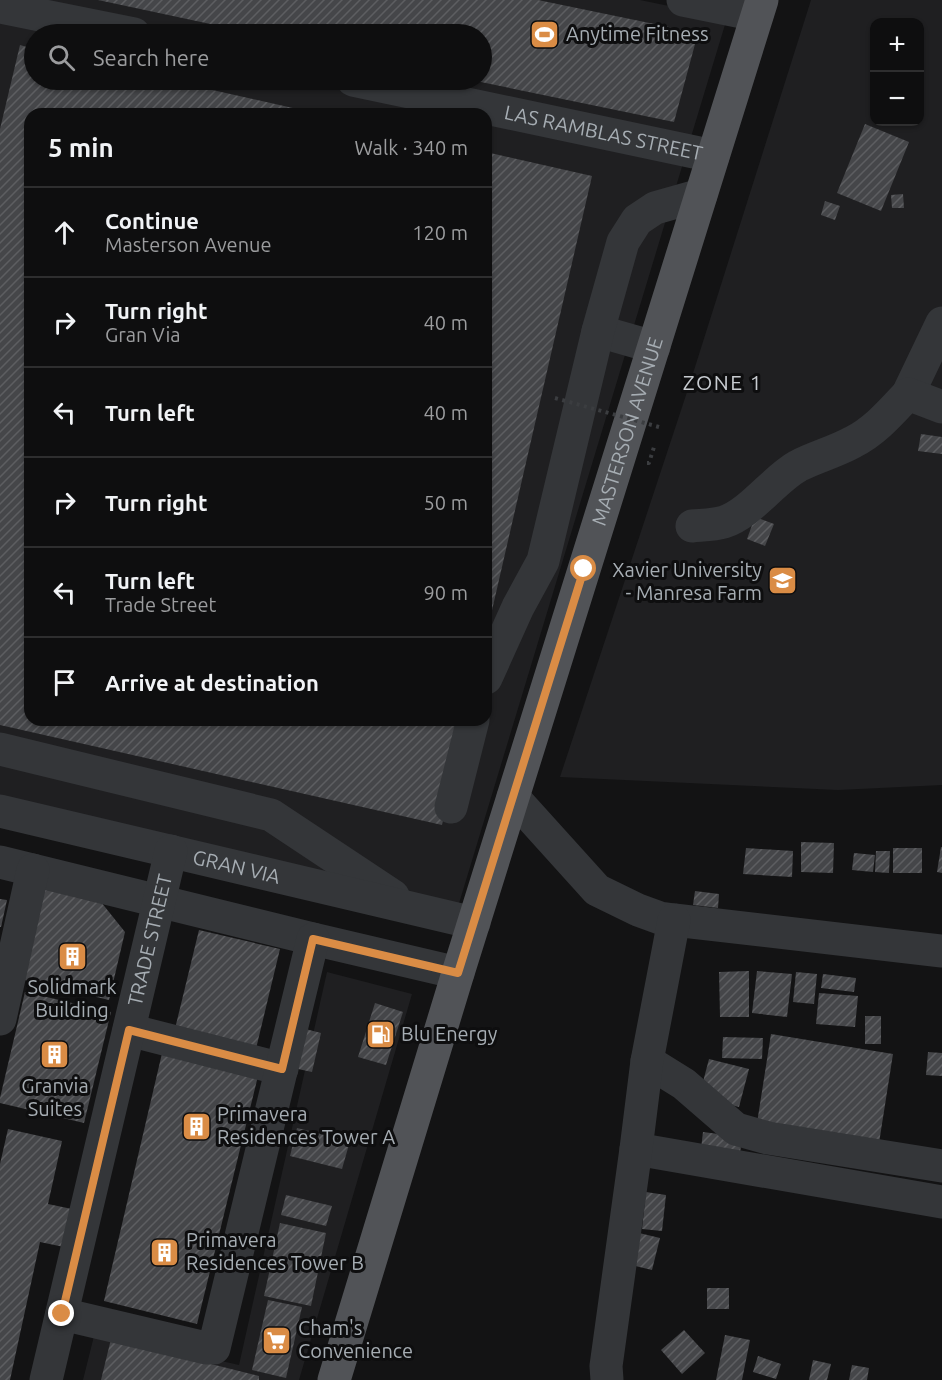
<!DOCTYPE html>
<html lang="en">
<head>
<meta charset="utf-8">
<style>
  :root { --surface:#0e0e0f; --page:#1c1c1d; --text:#f1f3f6; --muted:#9b9c9e; --line:#2e2e2f }
  body { margin:0; font-family:Ubuntu,sans-serif; background:var(--page); color:var(--text) }
  .controls { position:absolute; right:18px; top:18px; display:grid; overflow:hidden; border-radius:12px; box-shadow:0 2px 4px #0004 }
  .controls button { width:54px; height:54px; display:grid; place-items:center; padding:0; border:0; border-bottom:2px solid var(--line); background:var(--surface); color:var(--text); font:30px sans-serif }
  .stop { position:absolute; width:18px; height:18px; margin:-14px; border:4px solid #da8c45; border-radius:50%; background:#fff }
  .stop.end { background:#da8c45; border-color:#fff; box-shadow:0 2px 6px #0008 }
  .list { margin:0; padding:0; list-style:none }
  h2 { display:flex; justify-content:space-between; align-items:center; height:78px; margin:0; padding:0 24px; font-size:26px }
  h2 small { font-size:20px; font-weight:400; color:var(--muted) }
  .list li { display:grid; grid-template-columns:39px 1fr auto; gap:18px; align-items:center; box-sizing:border-box; height:90px; padding:0 24px; border-top:2px solid var(--line) }
  .list b { display:block; font-size:22px; white-space:nowrap }
  .list p { margin:0; font-size:20px; white-space:nowrap; color:var(--muted) }
  .list em { font-size:20px; font-style:normal; color:var(--muted) }
  .icon { flex:none; width:33px; height:33px; fill:none; stroke:currentColor; stroke-width:2; stroke-linecap:round; stroke-linejoin:round }
  .map { position:relative; flex:none; width:942px; height:1380px; overflow:hidden }
  .search { position:absolute; background:var(--surface); box-shadow:0 2px 4px #0004; left:24px; top:24px; width:468px; height:66px; display:flex; align-items:center; gap:15px; box-sizing:border-box; padding:0 21px; border-radius:33px; color:var(--muted); font-size:22px }
  .panel { position:absolute; background:var(--surface); box-shadow:0 2px 4px #0004; left:24px; top:108px; width:468px; height:618px; border-radius:18px }
  .map>svg:first-child { display:block }
  .built { fill:#1f1f21; fill-rule:evenodd }
  .building { fill:url(#building-hatch) }
  .lines { fill:none; stroke-linecap:round; stroke-linejoin:round }
  .path { stroke:#3b3d40; stroke-width:4; stroke-dasharray:3 4.5; stroke-linecap:butt }
  .minor { stroke:#343639; stroke-width:33 }
  .major { stroke:#515357; stroke-width:33 }
  .path-bridge { stroke:#3b3d40; stroke-width:4; stroke-dasharray:3 4.5; stroke-linecap:butt }
  .route { stroke:#da8c45; stroke-width:8 }
  .labels { text-anchor:middle; stroke-width:6; stroke-linejoin:round; paint-order:stroke }
  .poi-label { font-size:20px; fill:#a6adb3; stroke:#0e0e0f; text-anchor:start }
  .street-label { font-size:20px; fill:#a6adb3; stroke:#0e0e0f }
  .neighbourhood-label { font-size:21px; letter-spacing:1.5px; fill:#c7cbd0; stroke:#0e0e0f }
</style>
</head>
<body>
<div class="map">
<svg width="942" height="1380" viewBox="0 0 942 1380">
  <defs>
    <pattern id="building-hatch" width="6" height="6" patternUnits="userSpaceOnUse" patternTransform="scale(1.5)"><rect width="6" height="6" fill="#454649"/><path d="M-1 1l2-2M0 6l6-6M5 7l2-2" fill="none" stroke="#5d5e61"/></pattern>
  </defs>
  <rect width="100%" height="100%" fill="#131314"/>
  <g class="built">
    <path d="M0,0H640L727,18L457,910L0,795ZM34,34H482V80H34ZM30,114H486V720H30Z"/>
    <path d="M811,0H942V785L838,790L560,777L689,386ZM874,22H920V122H874Z"/>
    <path d="M327,972L412,994L299,1380H83L95,1332L239,1365Z"/>
  </g>
  <g class="building">
    <path d="M98,0H538L698,33L674,122L476,81L482,80V34H257Z"/>
    <path d="M20,45L34,49V80H168L315,113L30,114V720H466L442,825L0,725V129Z"/>
    <path d="M865,124L909,142L881,211L837,193Z"/>
    <path d="M486,152L592,176L487,632H486Z"/>
    <path d="M903,194L904,208H892L891,195Z"/>
    <path d="M825,201L840,206L835,220L821,215Z"/>
    <path d="M921,434L942,437V454L918,451Z"/>
    <path d="M755,517L774,524L765,546L747,539Z"/>
    <path d="M801,842L834,843L833,873L801,872Z"/>
    <path d="M941,847H942V873L937,872Z"/>
    <path d="M746,848L793,851L792,877L743,874Z"/>
    <rect x="893" y="848" width="29" height="25"/>
    <path d="M876,851H890L889,873L875,872Z"/>
    <path d="M854,853L875,855L873,872L852,870Z"/>
    <path d="M41,888L101,902L125,932L109,1000L20,979Z"/>
    <path d="M695,891L719,894L718,908L693,905Z"/>
    <path d="M0,899L7,900L1,927H0Z"/>
    <path d="M199,930L280,949L254,1057L173,1037Z"/>
    <path d="M749,971V1017H720L719,972Z"/>
    <path d="M757,971L792,974L787,1017L752,1013Z"/>
    <path d="M796,972L817,974L814,1004L793,1002Z"/>
    <path d="M823,974L856,978L854,992L821,988Z"/>
    <path d="M25,992L111,1012L84,1123L0,1103V1098Z"/>
    <path d="M819,993L858,996L855,1027L816,1024Z"/>
    <path d="M375,1003L403,1012L386,1065L358,1057Z"/>
    <rect x="865" y="1016" width="16" height="28"/>
    <path d="M294,1026L321,1033L312,1072L284,1066Z"/>
    <path d="M771,1034L893,1054L879,1143L757,1123Z"/>
    <path d="M723,1037L763,1038L762,1059L722,1058Z"/>
    <path d="M163,1049L259,1072L197,1324L104,1301Z"/>
    <path d="M928,1052L942,1053V1076L926,1075Z"/>
    <path d="M709,1059L749,1069L739,1107L699,1097Z"/>
    <path d="M297,1128L350,1141L342,1169L290,1156Z"/>
    <path d="M8,1129L62,1141L48,1204L72,1209L64,1247L40,1242L10,1380H0V1164Z"/>
    <path d="M703,1132L742,1137L739,1162L700,1157Z"/>
    <path d="M646,1192L666,1195L662,1231L642,1229Z"/>
    <path d="M286,1195L332,1206L326,1226L281,1215Z"/>
    <path d="M280,1223L326,1233L311,1306L264,1296Z"/>
    <path d="M635,1232L660,1238L652,1270L627,1264Z"/>
    <rect x="707" y="1288" width="22" height="21"/>
    <path d="M268,1300L302,1307L286,1378L252,1370Z"/>
    <path d="M684,1330L705,1353L682,1374L661,1350Z"/>
    <path d="M725,1335L750,1340L742,1380H716Z"/>
    <path d="M111,1339L259,1376V1380H101Z"/>
    <path d="M758,1356L781,1364L776,1379L753,1372Z"/>
    <path d="M813,1360L831,1364L827,1380H809Z"/>
    <path d="M852,1365L869,1368L867,1380H849Z"/>
  </g>
  <g class="lines">
    <path class="path" d="M647,463H649L654,447"/>
    <g class="minor">
      <path d="M683,0L757,15"/>
      <path d="M0,7L134,34"/>
      <path id="s1" d="M353,80L713,156"/>
      <path d="M598,331L654,347"/>
      <path d="M908,394L942,323"/>
      <path d="M692,526C703,525 714,525 724,522C750,514 773,480 798,466C815,457 835,452 853,442C875,431 891,412 908,394L942,407"/>
      <path d="M486,678L518,607L543,561L598,331L623,242L637,220L655,208L701,195"/>
      <path d="M0,749L271,815L393,896"/>
      <path d="M513,797L597,890L638,910L660,918L674,920L942,951"/>
      <path d="M451,807L473,720"/>
      <path id="s2" d="M0,811L474,923"/>
      <path d="M0,862L313,939L458,973"/>
      <path d="M0,1019L33,870"/>
      <path d="M129,1030L282,1069"/>
      <path d="M647,1061L684,1084L736,1129L768,1138L942,1166"/>
      <path d="M636,1149L942,1202"/>
      <path d="M62,1314L206,1348H214L313,939"/>
      <path id="s3" d="M46,1380L171,851"/>
      <path d="M607,1380L606,1366L636,1149L647,1061L674,920"/>
    </g>
    <path class="major" id="s4" d="M334,1380L458,973L762,0"/>
    <path class="path-bridge" d="M555,398L659,427"/>
  </g>
  <g class="lines">
    <path class="route" d="M62,1314L129,1030L282,1069L313,939L458,973L584,569"/>
  </g>
  <defs>
    <symbol id="stadium-square" viewBox="-11 -11 22 22"><rect x="-9" y="-9" width="18" height="18" rx="4" fill="#da8c45" stroke="#0e0e0f"/><path d="M0-5a6.5 5 0 1 0 0 10a6.5 5 0 1 0 0-10ZM-3.5-1.8h7v3.6h-7Z" fill="#fff"/></symbol>
    <symbol id="university-square" viewBox="-11 -11 22 22"><rect x="-9" y="-9" width="18" height="18" rx="4" fill="#da8c45" stroke="#0e0e0f"/><path d="M0-5L7-2L0 1L-7-2ZM-4 1L0 2.5L4 1V4Q0 6-4 4Z" fill="#fff"/></symbol>
    <symbol id="building-square" viewBox="-11 -11 22 22"><rect x="-9" y="-9" width="18" height="18" rx="4" fill="#da8c45" stroke="#0e0e0f"/><path d="M-4-6H4V6H1V3H-1V6H-4ZM-2.5-4.3h1.7v1.8h-1.7ZM.8-4.3h1.7v1.8H.8ZM-2.5-1h1.7V.8h-1.7ZM.8-1h1.7V.8H.8Z" fill="#fff"/></symbol>
    <symbol id="fuel-square" viewBox="-11 -11 22 22"><rect x="-9" y="-9" width="18" height="18" rx="4" fill="#da8c45" stroke="#0e0e0f"/><path d="M-5.5-6h7V0h2V4h1.3V-2.5L3-4.5l.8-.8L6-3V5H2.5V1h-1V6h-7ZM-4.2-4.7v3.2H.2V-4.7Z" fill="#fff"/></symbol>
    <symbol id="supermarket-square" viewBox="-11 -11 22 22"><rect x="-9" y="-9" width="18" height="18" rx="4" fill="#da8c45" stroke="#0e0e0f"/><path d="M-6-5.5h2.5l.6 2H6L4.5 2H-2.5L-4.4-4H-6ZM-1.5 3.2a1.3 1.3 0 1 0 .1 0ZM3 3.2a1.3 1.3 0 1 0 .1 0Z" fill="#fff"/></symbol>
  </defs>
  <g fill-rule="evenodd">
    <use href="#stadium-square" x="528" y="18" width="33" height="33"/>
    <use href="#university-square" x="766" y="564" width="33" height="33"/>
    <use href="#building-square" x="56" y="940" width="33" height="33"/>
    <use href="#fuel-square" x="364" y="1018" width="33" height="33"/>
    <use href="#building-square" x="38" y="1038" width="33" height="33"/>
    <use href="#building-square" x="180" y="1110" width="33" height="33"/>
    <use href="#building-square" x="148" y="1236" width="33" height="33"/>
    <use href="#supermarket-square" x="260" y="1324" width="33" height="33"/>
  </g>
  <g class="labels">
    <g class="poi-label">
      <text x="566" y="41">Anytime Fitness</text>
      <text x="762" y="577" text-anchor="end">Xavier University<tspan x="762" dy="23">- Manresa Farm</tspan></text>
      <text x="72" y="994" text-anchor="middle">Solidmark<tspan x="72" dy="23">Building</tspan></text>
      <text x="401" y="1041">Blu Energy</text>
      <text x="55" y="1093" text-anchor="middle">Granvia<tspan x="55" dy="23">Suites</tspan></text>
      <text x="217" y="1121">Primavera<tspan x="217" dy="23">Residences Tower A</tspan></text>
      <text x="186" y="1247">Primavera<tspan x="186" dy="23">Residences Tower B</tspan></text>
      <text x="298" y="1335">Cham's<tspan x="298" dy="23">Convenience</tspan></text>
    </g>
    <g class="street-label">
      <text dy="7" stroke="none"><textPath href="#s1" startOffset="256">LAS RAMBLAS STREET</textPath></text>
      <text dy="7" stroke="none"><textPath href="#s4" startOffset="993">MASTERSON AVENUE</textPath></text>
      <text dy="7" stroke="none"><textPath href="#s2" startOffset="243">GRAN VIA</textPath></text>
      <text dy="7" stroke="none"><textPath href="#s3" startOffset="452">TRADE STREET</textPath></text>
    </g>
    <g class="neighbourhood-label">
      <text x="723" y="390">ZONE 1</text>
    </g>
  </g>
</svg>
<div class="controls">
<button>+</button>
<button>−</button>
</div>
<div class="stop" style="left:584px;top:569px"></div>
<div class="stop end" style="left:62px;top:1314px"></div>
<div class="search"><svg class="icon" aria-label="search" viewBox="0 0 24 24"><circle cx="10" cy="10" r="6"/><path d="M15 15l6 6"/></svg>Search here</div>
<section class="panel">
<h2>5 min<small>Walk · 340 m</small></h2>
<ul class="list">
<li><svg class="icon" aria-label="ahead" viewBox="0 0 24 24"><path d="M12 20V5M6 11l6-6 6 6"/></svg><div><b>Continue</b><p>Masterson Avenue</p></div><em>120 m</em></li>
<li><svg class="icon" aria-label="right" viewBox="0 0 24 24"><path d="M7 20v-9h11M14 6l5 5-5 5"/></svg><div><b>Turn right</b><p>Gran Via</p></div><em>40 m</em></li>
<li><svg class="icon" aria-label="left" viewBox="0 0 24 24"><path d="M17 20v-9H6M10 6l-5 5 5 5"/></svg><div><b>Turn left</b></div><em>40 m</em></li>
<li><svg class="icon" aria-label="right" viewBox="0 0 24 24"><path d="M7 20v-9h11M14 6l5 5-5 5"/></svg><div><b>Turn right</b></div><em>50 m</em></li>
<li><svg class="icon" aria-label="left" viewBox="0 0 24 24"><path d="M17 20v-9H6M10 6l-5 5 5 5"/></svg><div><b>Turn left</b><p>Trade Street</p></div><em>90 m</em></li>
<li><svg class="icon" aria-label="arrive" viewBox="0 0 24 24"><path d="M6 21V4h12l-3 4 3 4H6"/></svg><div><b>Arrive at destination</b></div></li>
</ul>
</section>
</div>
</body>
</html>
